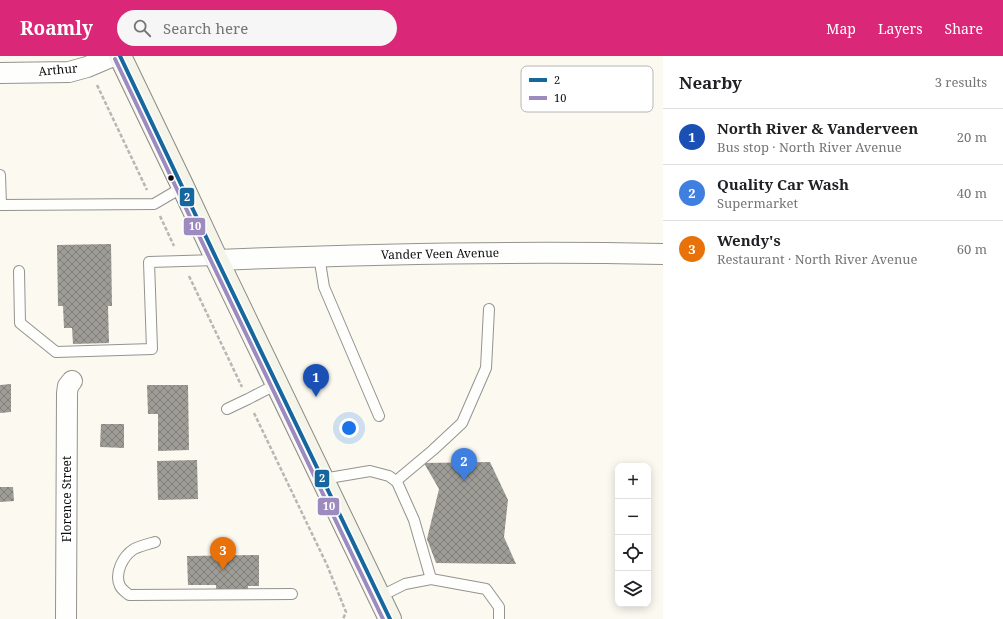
<!DOCTYPE html>
<html lang="en">
<head>
<meta charset="utf-8">
<style>
  :root { --surface:#fff; --page:#f6f6f6; --text:#202124; --muted:#757577; --line:#e0e0e0; --accent:#db2777 }
  body { margin:0; font-family:"Noto Serif",serif; background:var(--page); color:var(--text) }
  .controls { position:absolute; right:12px; bottom:12px; display:grid; overflow:hidden; border-radius:8px; box-shadow:0 2px 10px #0003 }
  .controls button { width:36px; height:36px; display:grid; place-items:center; padding:0; border:0; border-bottom:1px solid var(--line); background:var(--surface); color:var(--text); font:20px sans-serif }
  .you { position:absolute; left:349px; top:372px; width:14px; height:14px; margin:-10px; border:3px solid #fff; border-radius:50%; background:#1a73e8; box-shadow:0 0 0 6px #1a73e833 }
  .badge { display:grid; place-items:center; width:26px; height:26px; border-radius:50%; background:var(--accent); color:#fff; font-size:13px; font-weight:700 }
  .pin { position:absolute; translate:-50% -33px; filter:drop-shadow(0 1px 2px #0008) }
  .pin::after { content:''; position:absolute; top:21px; width:14px; height:12px; background:inherit; clip-path:polygon(0 0,100% 0,50% 100%) }
  .list { margin:0; padding:0; list-style:none }
  h2 { display:flex; justify-content:space-between; align-items:center; height:52px; margin:0; padding:0 16px; font-size:17px }
  h2 small { font-size:13px; font-weight:400; color:var(--muted) }
  .list li { display:grid; grid-template-columns:26px 1fr auto; gap:12px; align-items:center; box-sizing:border-box; height:56px; padding:0 16px; border-top:1px solid var(--line) }
  .list b { display:block; font-size:15px; white-space:nowrap }
  .list p { margin:0; font-size:13px; white-space:nowrap; color:var(--muted) }
  .list em { font-size:13px; font-style:normal; color:var(--muted) }
  .icon { flex:none; width:22px; height:22px; fill:none; stroke:currentColor; stroke-width:2; stroke-linecap:round; stroke-linejoin:round }
  .map { position:relative; flex:none; width:663px; height:563px; overflow:hidden }
  header { display:flex; align-items:center; gap:24px; box-sizing:border-box; height:56px; padding:0 20px; background:var(--accent); color:#fff }
  header strong { font-size:19px }
  nav { display:flex; gap:22px; margin-inline-start:auto; font-size:14px }
  .search { width:280px; height:36px; background:var(--page); display:flex; align-items:center; gap:10px; box-sizing:border-box; padding:0 14px; border-radius:22px; color:var(--muted); font-size:15px }
  main { display:flex }
  aside { flex:1; background:var(--surface) }
  .map>svg:first-child { display:block }
  .building { fill:url(#building-cross-hatch) }
  .lines { fill:none; stroke-linecap:round; stroke-linejoin:round }
  .service-casing { stroke:#94938f; stroke-width:12 }
  .minor-casing { stroke:#94938f; stroke-width:22 }
  .secondary-casing { stroke:#8a8985; stroke-width:24 }
  .path { stroke:#b7b7b5; stroke-width:2.5; stroke-dasharray:4 2; stroke-linecap:butt }
  .service { stroke:#fefefd; stroke-width:10 }
  .minor { stroke:#fefefd; stroke-width:20 }
  .secondary { stroke:#f5f4e8; stroke-width:22 }
  .bus-1-casing { stroke:#fff; stroke-width:7 }
  .bus-2-casing { stroke:#fff; stroke-width:7 }
  .bus-1 { stroke:#16679e; stroke-width:4 }
  .bus-2 { stroke:#9d8abe; stroke-width:4 }
  .bus-dot { fill:#0c0c0c; stroke:#fff; stroke-width:1.5 }
  .labels { text-anchor:middle; stroke-width:4; stroke-linejoin:round; paint-order:stroke }
  .street-label { font-size:12px; fill:#0c0c0c; stroke:#fff }
  .key { fill:#fff; stroke:#b6b6b6; stroke-width:1 }
  .key-label { font-size:11px; fill:#0c0c0c }
  .line-badge { stroke:#fff; stroke-width:1.5 }
  .badge-label { font-size:11px; text-anchor:middle; font-weight:bold; fill:#fff }
</style>
</head>
<body>
<header>
<strong>Roamly</strong>
<div class="search"><svg class="icon" aria-label="search" viewBox="0 0 24 24"><circle cx="10" cy="10" r="6"/><path d="M15 15l6 6"/></svg>Search here</div>
<nav><a>Map</a><a>Layers</a><a>Share</a></nav>
</header>
<main>
<div class="map">
<svg width="663" height="563" viewBox="0 0 663 563">
  <defs>
    <pattern id="building-cross-hatch" width="8" height="8" patternUnits="userSpaceOnUse"><rect width="8" height="8" fill="#9e9c96"/><path d="M0 0l8 8M0 8l8-8" fill="none" stroke="#7f7e79"/></pattern>
  </defs>
  <rect width="100%" height="100%" fill="#fbf9f0"/>
  <g class="building">
    <path d="M111,188L112,250H108L109,287L73,288L72,272H64L63,250H58L57,189Z"/>
    <path d="M11,328V356L0,357V329Z"/>
    <path d="M147,329H188L189,394L158,395V358H148Z"/>
    <path d="M101,368H124V392L100,391Z"/>
    <path d="M197,404L198,443L158,444L157,405Z"/>
    <path d="M490,406L508,444L504,481L516,508L436,507L427,483L439,433L424,407Z"/>
    <path d="M0,431H13L14,445L0,446Z"/>
    <path d="M259,499V530H248V534H216V529H188L187,500Z"/>
  </g>
  <g class="lines">
    <defs>
      <g id="service">
        <path d="M0,119L1,149L154,148L183,131"/>
        <path d="M319,200L324,231L379,360"/>
        <path d="M19,215L20,267L56,296L152,293L149,206L217,204"/>
        <path d="M227,353L248,343L277,328"/>
        <path d="M323,423L370,415L389,420L397,426L414,464L431,523"/>
        <path d="M396,425L433,394L462,367L486,312L489,253"/>
        <path d="M155,486C148,488 140,490 134,493C123,500 114,517 120,530C122,534 126,536 129,539L292,538"/>
        <path d="M379,541L405,528L431,523L486,533L499,551V563"/>
      </g>
      <g id="minor">
        <path d="M0,17L69,16L87,11L113,0"/>
        <path d="M217,204C365,198 514,195 663,198"/>
        <path d="M66,563L67,337L68,330L72,325"/>
      </g>
      <path id="secondary" d="M120,0L183,131L217,204L390,563"/>
    </defs>
    <use href="#service" class="service-casing"/>
    <use href="#minor" class="minor-casing"/>
    <use href="#secondary" class="secondary-casing"/>
    <g class="path">
      <path d="M97,29L147,134"/>
      <path d="M160,160L174,190"/>
      <path d="M189,220L242,331"/>
      <path d="M254,357L327,509L346,556L343,563"/>
    </g>
    <use href="#service" class="service"/>
    <use href="#minor" class="minor"/>
    <use href="#secondary" class="secondary"/>
    <defs>
      <path id="bus-1" d="M120,0L217,204L390,563"/>
      <path id="bus-2" d="M115,3L212,207L383,563"/>
    </defs>
    <use href="#bus-1" class="bus-1-casing"/>
    <use href="#bus-2" class="bus-2-casing"/>
    <use href="#bus-1" class="bus-1"/>
    <use href="#bus-2" class="bus-2"/>
  </g>
  <circle class="bus-dot" cx="171" cy="122" r="3.5"/>
  <g class="labels">
    <g class="street-label">
      <text transform="translate(58 14) rotate(-5)" y="4">Arthur</text>
      <text transform="translate(440 198) rotate(-1)" y="4">Vander Veen Avenue</text>
      <text transform="translate(67 443) rotate(-90)" y="4">Florence Street</text>
    </g>
  </g>
  <rect x="521" y="10" width="132" height="46" rx="6" class="key"/>
  <rect x="529" y="22" width="18" height="4" fill="#16679e"/>
  <rect x="529" y="40" width="18" height="4" fill="#9d8abe"/>
  <g class="key-label">
    <text x="554" y="28">2</text>
    <text x="554" y="46">10</text>
  </g>
  <g class="line-badge">
    <rect x="179" y="131" width="16" height="20" rx="4" fill="#16679e"/>
    <rect x="183" y="161" width="23" height="19" rx="4" fill="#9d8abe"/>
    <rect x="314" y="413" width="16" height="19" rx="4" fill="#16679e"/>
    <rect x="317" y="441" width="23" height="19" rx="4" fill="#9d8abe"/>
  </g>
  <g class="badge-label">
    <text x="187" y="145">2</text>
    <text x="195" y="174">10</text>
    <text x="322" y="426">2</text>
    <text x="329" y="454">10</text>
  </g>
</svg>
<div class="controls">
<button>+</button>
<button>−</button>
<button><svg class="icon" aria-label="locate" viewBox="0 0 24 24"><circle cx="12" cy="12" r="6"/><path d="M12 2v4M12 18v4M2 12h4M18 12h4"/></svg></button>
<button><svg class="icon" aria-label="layers" viewBox="0 0 24 24"><path d="M12 4l9 5-9 5-9-5zM3 14l9 5 9-5"/></svg></button>
</div>
<div class="you"></div>
<div class="pin badge" style="left:316px;top:341px;background:#1a4fb4">1</div>
<div class="pin badge" style="left:464px;top:425px;background:#3f7fe0">2</div>
<div class="pin badge" style="left:223px;top:514px;background:#e8710a">3</div>
</div>
<aside>
<h2>Nearby<small>3 results</small></h2>
<ul class="list">
<li><span class="badge" style="background:#1a4fb4">1</span><div><b>North River &amp; Vanderveen</b><p>Bus stop · North River Avenue</p></div><em>20 m</em></li>
<li><span class="badge" style="background:#3f7fe0">2</span><div><b>Quality Car Wash</b><p>Supermarket</p></div><em>40 m</em></li>
<li><span class="badge" style="background:#e8710a">3</span><div><b>Wendy's</b><p>Restaurant · North River Avenue</p></div><em>60 m</em></li>
</ul>
</aside>
</main>
</body>
</html>
